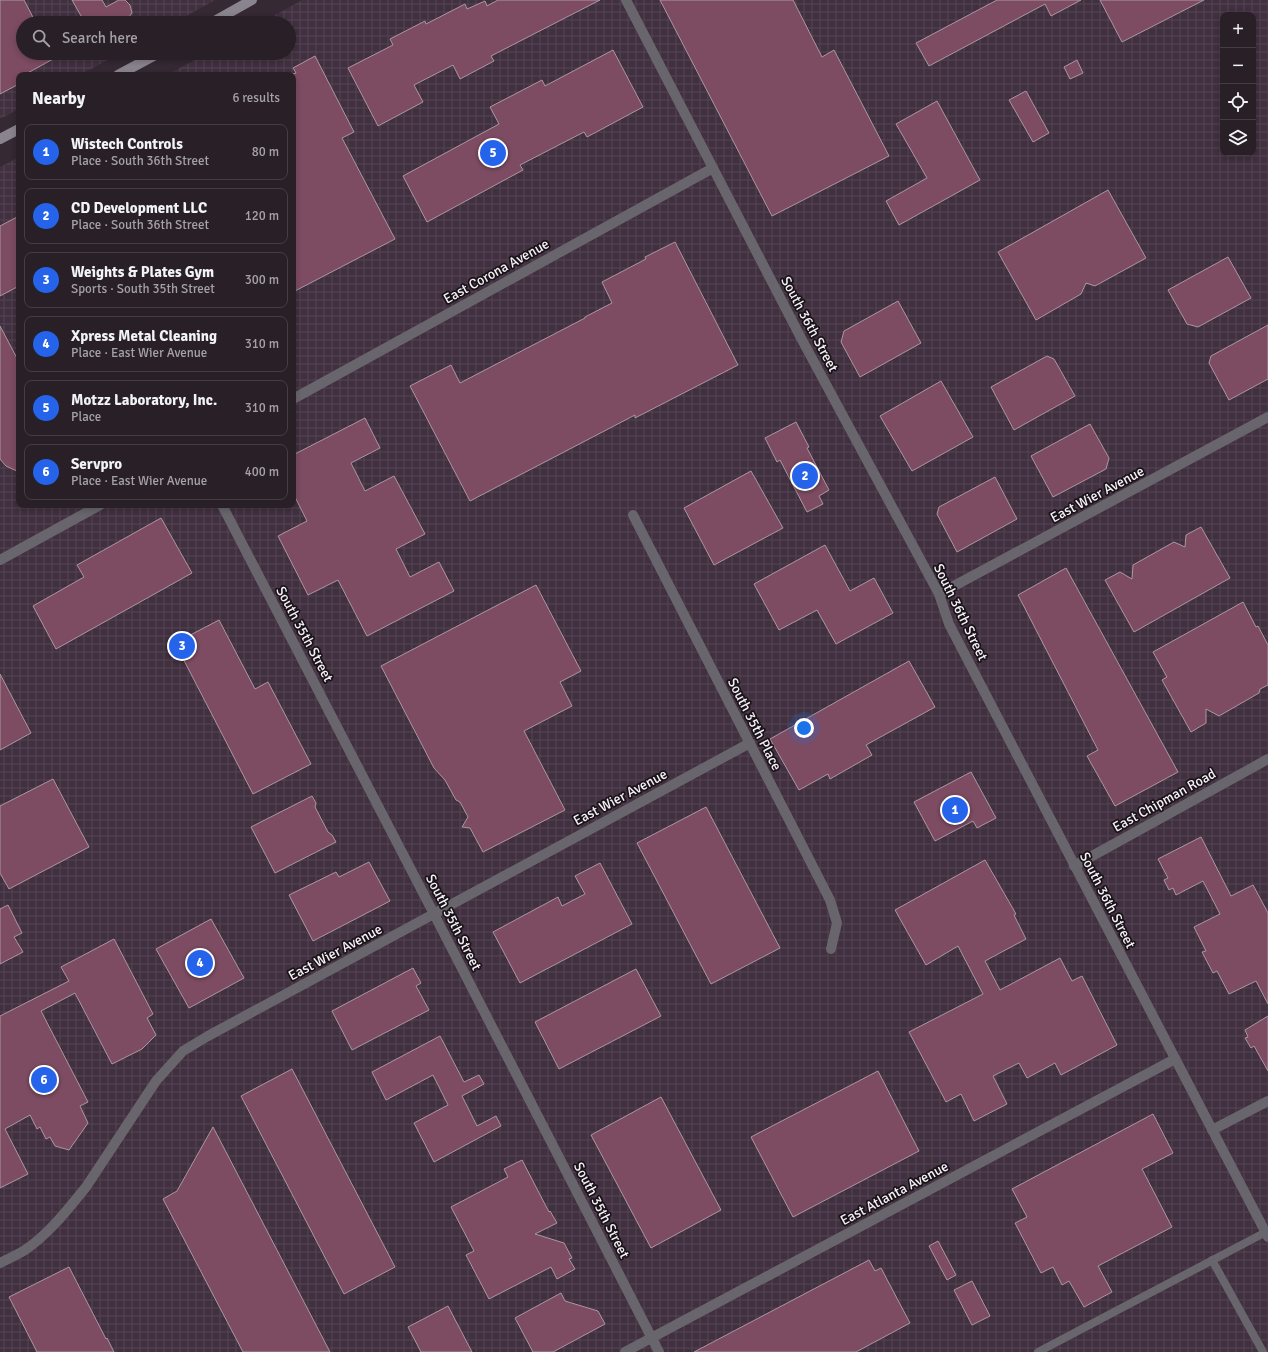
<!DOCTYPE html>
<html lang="en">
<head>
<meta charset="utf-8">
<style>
  :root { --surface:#281f27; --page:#30272f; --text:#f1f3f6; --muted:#a5a2a7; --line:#443d44; --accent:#2563eb }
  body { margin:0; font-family:Signika,sans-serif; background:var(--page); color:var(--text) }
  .controls { position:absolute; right:12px; top:12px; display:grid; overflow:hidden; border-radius:8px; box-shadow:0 2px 6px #0003 }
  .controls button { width:36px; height:36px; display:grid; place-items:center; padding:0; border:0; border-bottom:1px solid var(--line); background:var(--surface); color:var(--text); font:20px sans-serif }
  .you { position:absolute; left:804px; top:728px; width:14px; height:14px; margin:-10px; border:3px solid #fff; border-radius:50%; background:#1a73e8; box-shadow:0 0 0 6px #1a73e833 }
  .badge { display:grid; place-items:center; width:26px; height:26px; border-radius:50%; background:var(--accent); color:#fff; font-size:13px; font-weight:700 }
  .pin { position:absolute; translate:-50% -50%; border:2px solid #fff; box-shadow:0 1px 4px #0006 }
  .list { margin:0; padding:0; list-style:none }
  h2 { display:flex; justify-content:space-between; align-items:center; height:52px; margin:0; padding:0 16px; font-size:17px }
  h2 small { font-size:13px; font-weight:400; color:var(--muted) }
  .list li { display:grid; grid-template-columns:26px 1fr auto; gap:12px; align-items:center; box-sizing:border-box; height:56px; margin:0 8px 8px; padding:0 8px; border:1px solid var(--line); border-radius:8px }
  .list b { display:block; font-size:15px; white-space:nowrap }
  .list p { margin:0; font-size:13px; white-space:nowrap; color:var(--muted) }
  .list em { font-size:13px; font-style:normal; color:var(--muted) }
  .icon { flex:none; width:22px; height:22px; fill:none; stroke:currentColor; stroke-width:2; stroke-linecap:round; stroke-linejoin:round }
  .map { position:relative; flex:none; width:1268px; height:1352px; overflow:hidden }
  .search { position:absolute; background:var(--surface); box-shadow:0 2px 6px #0003; left:16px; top:16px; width:280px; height:44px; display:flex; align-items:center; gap:10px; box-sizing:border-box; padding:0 14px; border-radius:22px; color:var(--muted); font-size:15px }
  .panel { position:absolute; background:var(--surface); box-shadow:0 2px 6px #0003; left:16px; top:72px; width:280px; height:436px; border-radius:8px }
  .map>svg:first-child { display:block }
  .industrial { fill:url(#industrial-grid); fill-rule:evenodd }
  .building { fill:#7d4c62; stroke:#ab979f }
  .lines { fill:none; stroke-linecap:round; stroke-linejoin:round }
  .lane { stroke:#69656c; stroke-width:8 }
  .street { stroke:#69656c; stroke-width:10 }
  .secondary { stroke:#8a848f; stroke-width:10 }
  .labels { text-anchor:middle; stroke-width:3.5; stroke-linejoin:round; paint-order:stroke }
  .street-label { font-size:14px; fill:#f8f0f7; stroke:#191419 }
</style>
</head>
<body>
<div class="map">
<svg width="1268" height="1352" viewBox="0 0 1268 1352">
  <defs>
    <pattern id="industrial-grid" width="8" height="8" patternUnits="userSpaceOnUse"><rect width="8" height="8" fill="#41303f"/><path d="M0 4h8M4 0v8" fill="none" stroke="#544452"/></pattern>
  </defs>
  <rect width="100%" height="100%" fill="#352934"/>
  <g class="industrial">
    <path d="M0,0H215L174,23H23V53H120L80,75H19V109L0,119Z"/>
    <path d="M302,0H1268V1352H0V167L19,157V505H293V75H167L207,53H289V23H261ZM1223,15H1253V153H1223Z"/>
  </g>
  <g class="building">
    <path d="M0,0H24L36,23H23V53H64L24,75H19V84L0,94Z"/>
    <path d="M72,0H102L106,7L119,0H125L130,5L132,13L128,18L119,23H85Z"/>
    <path d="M498,0H600L491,56L494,61L460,79L453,65L414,85L423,102L378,126L348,68L393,45L390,39L425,21L426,24L465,4L467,9L485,1L487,6Z"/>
    <path d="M660,0H793L822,57L834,50L889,156L772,216Z"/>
    <path d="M997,0H1081L1051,16L1045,4L929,66L916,43Z"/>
    <path d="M1100,0H1204L1122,42Z"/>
    <path d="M613,50L643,107L587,137L584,132L520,165L523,170L427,222L403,176L499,124L490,107L542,80L545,86Z"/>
    <path d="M315,56L354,132L342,138L395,239L293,292V74L296,73L293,68Z"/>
    <path d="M1077,60L1083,73L1070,79L1064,67Z"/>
    <path d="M1026,91L1049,133L1033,142L1009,100Z"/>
    <path d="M937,101L980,180L899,225L886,201L927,178L896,124Z"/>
    <path d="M1108,190L1146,258L1095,286L1086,283L1081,294L1036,320L998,252Z"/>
    <path d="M19,216V286L0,296V226Z"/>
    <path d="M675,242L738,365L635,418V415L470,501L410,386L451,365L460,383L585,318V317L612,303L602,282L646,259L645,257Z"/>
    <path d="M1228,257L1251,298L1198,327L1187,324L1168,290Z"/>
    <path d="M898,301L921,343L860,377L841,342L844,331Z"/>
    <path d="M1268,325V379L1229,400L1209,363L1211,356Z"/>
    <path d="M0,326L19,362V472L6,466L0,459Z"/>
    <path d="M1047,356L1054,359L1075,396L1014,430L991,387Z"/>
    <path d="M941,381L973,437L912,471L880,416Z"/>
    <path d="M365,418L380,448L351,463L365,491L394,476L425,534L396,549L410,577L439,562L454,591L367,636L338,580L308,595L278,536L307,521L293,493V455Z"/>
    <path d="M796,422L809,447L807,448L829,490L819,496L823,504L807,512L780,460L777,462L765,438Z"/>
    <path d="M1090,424L1109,458L1106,469L1053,497L1031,456Z"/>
    <path d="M751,471L783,528L714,565L684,508Z"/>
    <path d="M995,477L1017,519L957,552L937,514L939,507Z"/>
    <path d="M161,518L192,573L56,649L33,606L84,577L77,565Z"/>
    <path d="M1201,527L1230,578L1134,632L1105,580L1120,572L1132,579L1133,565L1174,542L1185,547L1186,535Z"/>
    <path d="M825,545L850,591L874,578L893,613L836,644L817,610L779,630L754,584Z"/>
    <path d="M1066,568L1178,772L1115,806L1087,756L1098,750L1018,595Z"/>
    <path d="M536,585L581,671L560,682L572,706L524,731L565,810L483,852L470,828L462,827L468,817L460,802L456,800L445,780L434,768L381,666Z"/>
    <path d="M1243,602L1256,627L1258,626L1268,645V685L1260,689L1259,693L1219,716L1206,709V723L1191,732L1162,680L1167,677L1153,652Z"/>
    <path d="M219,620L255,689L268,682L311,764L253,794L175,643Z"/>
    <path d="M909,661L935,707L866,745L872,755L830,779L828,774L799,790L770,739Z"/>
    <path d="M0,674L31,733L0,750Z"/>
    <path d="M971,772L996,818L977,828L973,821L935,841L914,802Z"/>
    <path d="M53,779L89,847L9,889L0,873V806Z"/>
    <path d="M312,796L316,803L315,807L328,832L332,835L336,842L275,873L251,827Z"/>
    <path d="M706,807L780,948L711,984L637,843Z"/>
    <path d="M1201,837L1231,896L1253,885L1268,913V1004L1256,981L1229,994L1217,971L1213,973L1202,952L1206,951L1194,927L1220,914L1203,881L1176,895L1173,888L1169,890L1164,880L1168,878L1158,859Z"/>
    <path d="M985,860L1016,914L1014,915L1026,939L985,961L1000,990L1060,958L1072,981L1082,976L1117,1045L1061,1075L1055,1063L1027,1078L1019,1063L993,1076L1007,1104L974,1121L961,1094L946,1102L909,1032L983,994L958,946L926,965L895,910Z"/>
    <path d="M369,862L390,901L313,941L289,895L336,872L339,877Z"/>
    <path d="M600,863L632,924L520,983L493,932L558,897L562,906L585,894L575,876Z"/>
    <path d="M8,905L22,933L14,937L23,952L0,964V909Z"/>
    <path d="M211,919L244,978L189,1008L156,949Z"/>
    <path d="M114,939L153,1014L147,1018L156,1035L142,1049L112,1064L75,993L41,1011L88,1102L80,1106L88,1123L69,1150L55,1146L50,1137L46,1139L40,1127L37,1129L30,1115L5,1129L28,1174L0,1188V1016L69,981L61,967Z"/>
    <path d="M413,968L421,983L416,986L429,1010L352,1050L332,1011Z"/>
    <path d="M636,969L661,1016L559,1069L535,1022Z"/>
    <path d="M1268,1016V1071L1254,1046L1251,1048L1245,1038L1248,1037L1245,1030Z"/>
    <path d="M440,1036L464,1082L479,1075L484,1084L462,1096L477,1126L496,1116L501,1126L434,1162L414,1123L448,1105L433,1075L386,1100L372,1072Z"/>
    <path d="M292,1069L395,1267L344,1294L241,1096Z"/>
    <path d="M878,1071L919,1151L793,1217L751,1137Z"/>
    <path d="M661,1097L721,1210L651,1248L591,1135Z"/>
    <path d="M1153,1114L1173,1153L1142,1169L1172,1227L1098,1266L1112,1292L1084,1307L1069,1281L1062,1285L1053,1267L1041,1273L1015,1223L1027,1217L1012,1189Z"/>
    <path d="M213,1127L330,1352H243L163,1199L177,1191Z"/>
    <path d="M522,1160L549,1212L550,1211L557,1223L535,1234L564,1243L572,1258L569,1259L575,1269L557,1279L551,1267L489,1299L466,1255L474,1251L451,1207L508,1177L504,1169Z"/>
    <path d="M938,1241L956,1275L947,1280L929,1246Z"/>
    <path d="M869,1260L875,1271L881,1268L910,1323L856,1352H694Z"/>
    <path d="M69,1267L106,1339L107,1338L114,1352H37L9,1297Z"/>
    <path d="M972,1281L990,1316L972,1325L954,1290Z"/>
    <path d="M561,1293L565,1301L598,1311L605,1324L553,1352H533L515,1318Z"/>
    <path d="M448,1306L472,1352H421L408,1327Z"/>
  </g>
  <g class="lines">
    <g class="lane">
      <path d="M1212,1260L1263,1352"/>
      <path d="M1038,1352L1266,1232"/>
    </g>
    <g class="street">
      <path d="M626,0L801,338L939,594L949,624L1268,1237"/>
      <path d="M293,399L713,168"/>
      <path d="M222,505L434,914L659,1352"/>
      <path d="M633,515L830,900L837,923L831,949"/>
      <path d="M0,560L100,505"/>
      <path d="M939,594L1268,417"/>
      <path d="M1074,866L1268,759"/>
      <path d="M1212,1130L1268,1101"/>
      <path d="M0,1263C8,1259 17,1255 25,1250C49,1234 68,1209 86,1187L156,1081L183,1051L208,1036L750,743"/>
      <path d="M625,1352L1175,1059"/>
    </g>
    <g class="secondary">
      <path d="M211,23L252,0"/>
      <path d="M118,75L159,53"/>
      <path d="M0,139L19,129"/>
    </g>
  </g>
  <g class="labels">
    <g class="street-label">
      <text transform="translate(496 271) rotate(-29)" y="5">East Corona Avenue</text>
      <text transform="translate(810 324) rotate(62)" y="5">South 36th Street</text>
      <text transform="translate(1097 494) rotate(-28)" y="5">East Wier Avenue</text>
      <text transform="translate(961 612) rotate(64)" y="5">South 36th Street</text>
      <text transform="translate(305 634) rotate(62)" y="5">South 35th Street</text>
      <text transform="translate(755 724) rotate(63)" y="5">South 35th Place</text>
      <text transform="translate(620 797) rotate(-28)" y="5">East Wier Avenue</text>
      <text transform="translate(1164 800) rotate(-29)" y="5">East Chipman Road</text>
      <text transform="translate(1108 900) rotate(63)" y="5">South 36th Street</text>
      <text transform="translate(454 922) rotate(63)" y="5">South 35th Street</text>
      <text transform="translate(335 952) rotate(-28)" y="5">East Wier Avenue</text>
      <text transform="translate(894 1193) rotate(-28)" y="5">East Atlanta Avenue</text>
      <text transform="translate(602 1210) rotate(63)" y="5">South 35th Street</text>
    </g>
  </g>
</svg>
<div class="controls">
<button>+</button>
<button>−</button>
<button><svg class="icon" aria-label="locate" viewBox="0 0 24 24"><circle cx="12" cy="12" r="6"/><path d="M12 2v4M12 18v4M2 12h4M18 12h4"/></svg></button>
<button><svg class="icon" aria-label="layers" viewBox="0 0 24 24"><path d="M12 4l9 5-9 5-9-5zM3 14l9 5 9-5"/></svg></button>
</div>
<div class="you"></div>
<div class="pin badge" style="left:955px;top:810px">1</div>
<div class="pin badge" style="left:805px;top:476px">2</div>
<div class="pin badge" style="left:182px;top:646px">3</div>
<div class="pin badge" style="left:200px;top:963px">4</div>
<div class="pin badge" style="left:493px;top:153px">5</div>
<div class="pin badge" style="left:44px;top:1080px">6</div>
<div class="search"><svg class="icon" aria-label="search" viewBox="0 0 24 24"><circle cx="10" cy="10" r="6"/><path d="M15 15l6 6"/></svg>Search here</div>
<section class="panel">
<h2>Nearby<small>6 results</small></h2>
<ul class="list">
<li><span class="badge">1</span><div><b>Wistech Controls</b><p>Place · South 36th Street</p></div><em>80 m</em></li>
<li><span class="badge">2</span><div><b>CD Development LLC</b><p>Place · South 36th Street</p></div><em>120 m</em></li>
<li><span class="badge">3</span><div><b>Weights &amp; Plates Gym</b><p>Sports · South 35th Street</p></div><em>300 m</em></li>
<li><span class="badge">4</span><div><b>Xpress Metal Cleaning</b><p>Place · East Wier Avenue</p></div><em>310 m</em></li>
<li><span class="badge">5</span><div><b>Motzz Laboratory, Inc.</b><p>Place</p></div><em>310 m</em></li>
<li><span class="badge">6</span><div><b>Servpro</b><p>Place · East Wier Avenue</p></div><em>400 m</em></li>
</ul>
</section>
</div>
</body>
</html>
